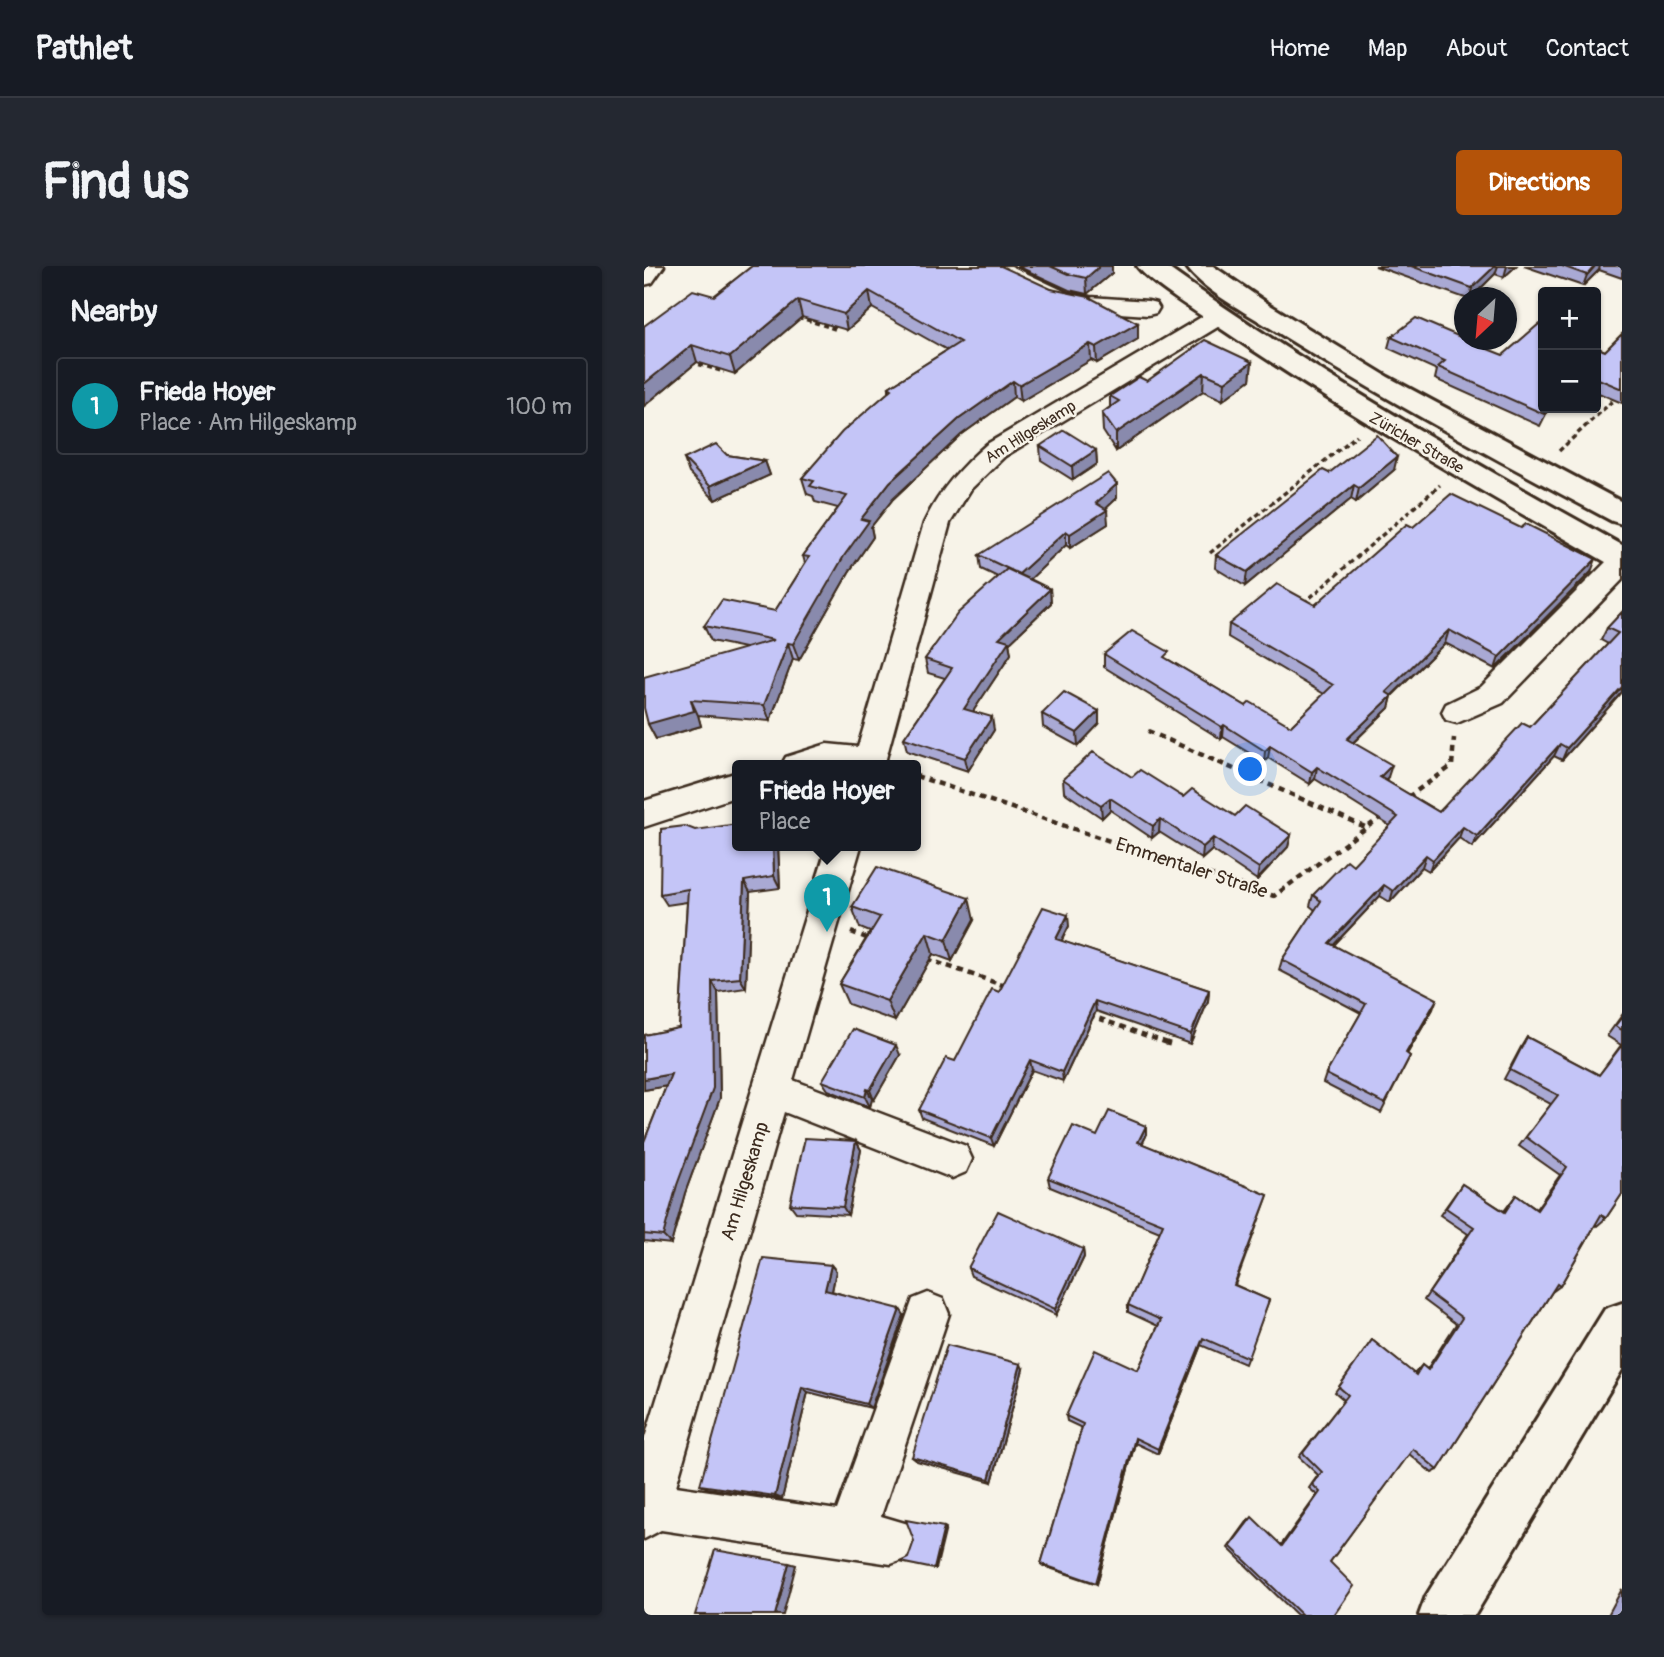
<!DOCTYPE html>
<html lang="en">
<head>
<meta charset="utf-8">
<style>
  :root { --surface:#171b24; --page:#242831; --text:#f1f3f6; --muted:#9ea1a6; --line:#363941; --accent:#b45309 }
  body { margin:0; font-family:Pangolin,sans-serif; background:var(--page); color:var(--text) }
  .controls { position:absolute; right:21px; top:21px; display:grid; overflow:hidden; border-radius:7px; box-shadow:0 2px 5px #0004 }
  .controls button { width:63px; height:63px; display:grid; place-items:center; padding:0; border:0; border-bottom:2px solid var(--line); background:var(--surface); color:var(--text); font:35px sans-serif }
  .compass { position:absolute; left:810px; top:21px; width:63px; height:63px; border-radius:50%; background:var(--surface); box-shadow:0 2px 5px #0004; rotate:206deg }
  .you { position:absolute; left:607px; top:504px; width:24px; height:24px; margin:-18px; border:5px solid #fff; border-radius:50%; background:#1a73e8; box-shadow:0 0 0 10px #1a73e833 }
  .badge { display:grid; place-items:center; width:46px; height:46px; border-radius:50%; background:var(--accent); color:#fff; font-size:23px; font-weight:700 }
  .pin { position:absolute; translate:-50% -58px; filter:drop-shadow(0 2px 4px #0008) }
  .pin::after { content:''; position:absolute; top:37px; width:24px; height:21px; background:inherit; clip-path:polygon(0 0,100% 0,50% 100%) }
  .popup { position:absolute; left:88px; top:494px; width:189px; height:91px; box-sizing:border-box; display:grid; place-content:center; border-radius:7px; background:var(--surface); filter:drop-shadow(0 2px 5px #0005); font-size:23px; white-space:nowrap; color:var(--muted) }
  .popup b { font-size:26px; color:var(--text) }
  .popup::after { content:''; position:absolute; left:50%; top:100%; margin-left:-14px; border:14px solid transparent; border-top-color:var(--surface) }
  .list { margin:0; padding:0; list-style:none }
  h2 { display:flex; justify-content:space-between; align-items:center; height:91px; margin:0; padding:0 28px; font-size:30px }
  h2 small { font-size:23px; font-weight:400; color:var(--muted) }
  .list li { display:grid; grid-template-columns:46px 1fr auto; gap:21px; align-items:center; box-sizing:border-box; height:98px; margin:0 14px 14px; padding:0 14px; border:2px solid var(--line); border-radius:7px }
  .list b { display:block; font-size:26px; white-space:nowrap }
  .list p { margin:0; font-size:23px; white-space:nowrap; color:var(--muted) }
  .list em { font-size:23px; font-style:normal; color:var(--muted) }
  .map { position:relative; flex:none; width:978px; height:1349px; overflow:hidden; border-radius:7px }
  header { display:flex; align-items:center; gap:42px; box-sizing:border-box; height:98px; padding:0 35px; background:var(--surface); border-bottom:2px solid var(--line) }
  header strong { font-size:33px }
  nav { display:flex; gap:38px; margin-inline-start:auto; font-size:24px }
  .intro { display:flex; align-items:center; justify-content:space-between; box-sizing:border-box; height:168px; padding:0 42px }
  h1 { margin:0; font-size:49px }
  .button { padding:18px 32px; border-radius:7px; background:var(--accent); color:#fff; font-size:24px; font-weight:700 }
  main { display:flex; gap:42px; padding:0 42px }
  aside { flex:1; background:var(--surface); border-radius:7px; box-shadow:0 2px 5px #0004 }
  .map>svg:first-child { display:block }
  .lines { fill:none; stroke-linecap:round; stroke-linejoin:round }
  .minor-casing { stroke:#3b2a1e; stroke-width:5 }
  .major-casing { stroke:#3b2a1e; stroke-width:6 }
  .path-far2 { stroke:#3b2a1e; stroke-width:3.5; stroke-dasharray:5 3.5; stroke-linecap:butt }
  .path-far1 { stroke:#3b2a1e; stroke-width:4.5; stroke-dasharray:6 5; stroke-linecap:butt }
  .path { stroke:#3b2a1e; stroke-width:5; stroke-dasharray:9 6; stroke-linecap:butt }
  .minor { fill:#f7f3e8; fill-rule:evenodd }
  .major { fill:#f7f3e8; fill-rule:evenodd }
  .wall { fill:#a9a9d4; stroke:#3b2a1e; stroke-width:2 }
  .shaded-wall { fill:#898aad; stroke:#3b2a1e; stroke-width:2 }
  .building { fill:#c4c5f7; stroke:#3b2a1e; stroke-width:2 }
  .labels { text-anchor:middle; stroke-width:5; stroke-linejoin:round; paint-order:stroke }
  .far-street-label { font-size:16px; fill:#3b2a1e; stroke:#f7f3e8 }
  .street-label { font-size:19px; fill:#3b2a1e; stroke:#f7f3e8 }
</style>
</head>
<body>
<header>
<strong>Pathlet</strong>
<nav><a>Home</a><a>Map</a><a>About</a><a>Contact</a></nav>
</header>
<div class="intro"><h1>Find us</h1><a class="button">Directions</a></div>
<main>
<aside>
<h2>Nearby<small></small></h2>
<ul class="list">
<li><span class="badge" style="background:#0f9aa8">1</span><div><b>Frieda Hoyer</b><p>Place · Am Hilgeskamp</p></div><em>100 m</em></li>
</ul>
</aside>
<div class="map">
<svg width="978" height="1349" viewBox="0 0 978 1349">
  <rect width="100%" height="100%" fill="#f7f3e8"/>
  <filter id="ink" filterUnits="userSpaceOnUse"><feTurbulence type="fractalNoise" baseFrequency=".0143" numOctaves="2"/><feDisplacementMap in="SourceGraphic" scale="14" xChannelSelector="R" yChannelSelector="G"/><feConvolveMatrix kernelMatrix="1 2 1 2 8 2 1 2 1" color-interpolation-filters="sRGB"/></filter>
  <g filter="url(#ink)">
    <g class="lines">
      <defs>
        <g id="minor">
          <path d="M0,0H20L8,17L0,19Z"/>
          <path d="M338,0H367L424,27L446,31L504,35L512,37L515,42L512,47L504,49L446,45L409,37L341,5Z"/>
          <path d="M574,44L582,46L585,51L582,56L361,190L327,223L306,257L240,500H137L142,491L183,478L214,481L280,257C295,225 316,201 343,178L566,46Z"/>
          <path d="M978,288V314L859,437L813,457L802,454L798,446L802,438L837,421L968,290Z"/>
          <path d="M94,506V530L0,561V535Z"/>
          <path d="M183,580H217L149,814L322,880L328,893L322,906L308,912L140,846L32,1220L193,1244L269,1033L284,1027L299,1033L305,1048L237,1250L264,1258L270,1275L264,1292L247,1298L17,1264L0,1273V1175Z"/>
        </g>
        <g id="major">
          <path d="M493,0H521C667,104 821,192 978,279V302L967,299C836,224 704,149 579,64C559,50 505,17 493,0Z"/>
          <path d="M542,0H569L626,39L744,111L978,236V258L968,255C853,194 738,132 628,63C603,47 558,24 542,0Z"/>
          <path d="M978,1037V1104L831,1349H775L782,1330L961,1043Z"/>
        </g>
      </defs>
      <use href="#minor" class="minor-casing"/>
      <use href="#major" class="major-casing"/>
      <g class="path-far2">
        <path d="M154,51L191,63"/>
        <path d="M47,96L80,106"/>
        <path d="M915,185L978,126"/>
        <path d="M566,287L713,169"/>
        <path d="M660,337L796,219"/>
      </g>
      <g class="path-far1">
        <path d="M504,465L721,561"/>
        <path d="M272,510L630,630L737,551"/>
        <path d="M764,531L808,500L810,472"/>
        <path d="M207,666L228,674"/>
        <path d="M283,693L364,721"/>
        <path d="M445,749L526,778"/>
      </g>
      <path class="path" d="M522,777L526,778"/>
      <use href="#minor" class="minor"/>
      <use href="#major" class="major"/>
    </g>
    <g class="wall">
      <path d="M108,0L407,23L494,57V73L453,97L447,94L377,135L370,131L317,169L249,233L227,261L229,271L205,306L155,394L149,393L126,455L54,449L57,460L12,473L4,458L101,382L67,375L60,360L131,345L161,297L159,290L194,242L171,236L169,230L163,228L158,212L245,126V121L303,84L228,42L203,64L158,51L91,108L53,96L0,140V60L70,30Z"/>
      <path d="M373,0H468V7L443,28L425,24Z"/>
      <path d="M731,0H872L860,11L851,8L827,32H821Z"/>
      <path d="M880,0H978V12L955,4L939,20Z"/>
      <path d="M978,68V137L952,126V81L961,85Z"/>
      <path d="M747,71L859,89L899,142H905L896,160L791,113L793,104L744,82Z"/>
      <path d="M608,96L606,114L579,134L559,125L472,185L459,165L458,147L466,141V130L503,115Z"/>
      <path d="M396,180L452,184L453,198L429,214L397,194Z"/>
      <path d="M83,189L121,195L126,209L71,234L45,207L40,193Z"/>
      <path d="M750,204L712,236L707,233L601,320L571,302L572,289L685,207Z"/>
      <path d="M473,218V232L461,243L464,258L426,282L422,279L386,313L406,323L407,337L365,377L367,388L329,445L350,464L324,505L263,485L260,472L301,412L284,407L281,393L354,311L337,303L335,289Z"/>
      <path d="M769,261L947,306L851,403L801,377L748,430L745,442L709,477L744,511L741,514L795,546L886,461L964,378L957,374L963,362L978,346V426L918,494L910,490L828,581L815,572L785,605L778,601L746,636L736,630L690,679L789,743L763,788L766,790L737,847L679,817L682,808L717,747L635,704L638,694L671,644L666,640L669,629L709,599L746,560L671,513L666,518L624,492L620,496L579,471L577,473L460,401V388L525,394L602,440L647,460L680,428L584,371L585,358L671,339Z"/>
      <path d="M398,448L455,458L434,480L399,461Z"/>
      <path d="M488,511L591,550L647,569L644,581L613,614L568,584L558,593L515,566L508,572L466,544L458,552L420,526L419,513Z"/>
      <path d="M94,580H134L136,622L106,626L102,722L74,726L76,832L41,927L27,978L0,975V876L22,820L0,824V769L35,762L43,636L23,639L16,628Z"/>
      <path d="M208,641L330,654L308,695L289,688L251,755L204,738L195,718L226,666L216,662Z"/>
      <path d="M425,660L417,675L565,724L564,735L546,778L452,745L419,815L388,804L350,880L278,852L275,844L311,795L355,726Z"/>
      <path d="M978,749V928L962,952L953,960L952,958L916,1020L908,1026L794,1204L788,1207L765,1188L686,1296L690,1349H653L584,1282L605,1253L637,1279L673,1229L665,1222L674,1209L655,1191L700,1134L691,1126L728,1074L770,1108L778,1099L783,1103L812,1058L780,1034L824,968L796,949L818,918L860,945L872,929L892,943L916,909L875,880L907,838L860,813L877,781L883,771L955,809L977,779L963,770Z"/>
      <path d="M256,789L230,834L228,833L226,841L184,824L178,815Z"/>
      <path d="M453,870H502L498,878L624,929L591,1019L625,1034L601,1098L557,1079L514,1188L491,1177L453,1318L399,1300L397,1298L438,1162L423,1155L422,1150L494,1104L514,1060L484,1046V1039L516,966L406,921L404,912Z"/>
      <path d="M212,875L217,884L204,949L152,946L146,938Z"/>
      <path d="M439,983L440,991L412,1049L327,1010L324,1002Z"/>
      <path d="M187,999L192,1005L188,1025L260,1049L227,1142L164,1126L138,1233L64,1222L56,1219Z"/>
      <path d="M379,1103L348,1216L273,1195L268,1191Z"/>
      <path d="M978,1323V1349H964Z"/>
    </g>
    <g class="shaded-wall">
      <path d="M456,0H468V7L443,28L442,12Z"/>
      <path d="M851,0H854L851,8L827,32H826L828,22Z"/>
      <path d="M863,0H872L860,11Z"/>
      <path d="M951,0H956L955,4L939,20L943,9Z"/>
      <path d="M225,25L228,42L203,64L200,48Z"/>
      <path d="M154,34L158,51L91,108L86,91Z"/>
      <path d="M494,57V73L453,97L452,81Z"/>
      <path d="M446,78L447,94L377,135L375,119Z"/>
      <path d="M48,79L53,96L0,140V118Z"/>
      <path d="M608,96L606,114L579,134L581,116Z"/>
      <path d="M560,107L559,125L472,185V167Z"/>
      <path d="M369,115L370,131L317,169L249,233L227,261L229,271L205,306L155,394L149,378L217,253L246,216L315,153Z"/>
      <path d="M452,184L453,198L429,214L428,200Z"/>
      <path d="M753,191L750,204L712,236L715,222Z"/>
      <path d="M121,195L126,209L71,234L66,220Z"/>
      <path d="M473,218V232L453,251L452,237Z"/>
      <path d="M710,219L707,233L601,320L603,306Z"/>
      <path d="M463,244L464,258L426,282V268Z"/>
      <path d="M422,265V279L377,322L375,308Z"/>
      <path d="M952,293L947,306L851,403L855,391Z"/>
      <path d="M406,323L407,337L365,377L367,388L322,456L320,443L355,372Z"/>
      <path d="M805,364L801,377L739,438L742,426Z"/>
      <path d="M144,377L149,393L126,455L120,439Z"/>
      <path d="M978,421V426L918,494L923,482Z"/>
      <path d="M748,430L745,442L700,485L703,473Z"/>
      <path d="M47,434L54,449L57,460L12,473L4,458Z"/>
      <path d="M455,445V458L434,480L433,467Z"/>
      <path d="M348,451L350,464L324,505L321,492Z"/>
      <path d="M580,459L579,471L577,473L578,461Z"/>
      <path d="M916,478L910,490L828,581L833,570Z"/>
      <path d="M626,480L624,492L620,496L621,485Z"/>
      <path d="M748,499L744,511L733,523L736,511Z"/>
      <path d="M673,501L671,513L666,518L668,506Z"/>
      <path d="M466,532V544L458,552L457,539Z"/>
      <path d="M516,553L515,566L508,572L509,560Z"/>
      <path d="M819,561L815,572L785,605L789,594Z"/>
      <path d="M647,569L644,581L613,614L615,602Z"/>
      <path d="M569,572L568,584L558,593L559,581Z"/>
      <path d="M129,580H134L136,622L130,610Z"/>
      <path d="M782,589L778,601L746,636L749,625Z"/>
      <path d="M100,615L106,626L102,722L96,712Z"/>
      <path d="M740,619L736,630L682,687L685,677Z"/>
      <path d="M325,632L330,654L308,695L302,674Z"/>
      <path d="M424,649L425,660L413,684L412,673Z"/>
      <path d="M283,667L289,688L251,755L243,735Z"/>
      <path d="M68,715L74,726L76,832L41,927L27,978L19,970Z"/>
      <path d="M565,724L564,735L546,778L547,768Z"/>
      <path d="M793,733L789,743L758,797L762,787Z"/>
      <path d="M451,735L452,745L419,815L418,806Z"/>
      <path d="M252,779L256,789L230,834L226,824Z"/>
      <path d="M386,794L388,804L350,880L347,872Z"/>
      <path d="M27,808L35,818L0,824V813Z"/>
      <path d="M223,823L228,833L226,841L221,831Z"/>
      <path d="M502,860V870L494,886V876Z"/>
      <path d="M212,875L217,884L204,949L199,941Z"/>
      <path d="M439,983L440,991L412,1049L411,1043Z"/>
      <path d="M187,999L192,1005L187,1030L181,1024Z"/>
      <path d="M256,1043L260,1049L227,1142L222,1138Z"/>
      <path d="M559,1072L557,1079L514,1188V1183Z"/>
      <path d="M377,1098L379,1103L348,1216L345,1213Z"/>
      <path d="M158,1121L164,1126L138,1233L131,1230Z"/>
      <path d="M491,1172V1177L453,1318L452,1317Z"/>
      <path d="M300,1261L302,1262L292,1303H290Z"/>
      <path d="M145,1297L152,1299L139,1349H131Z"/>
    </g>
    <g class="building">
      <path d="M108,0H357L407,23L445,31L494,57L452,81L446,78L375,119L369,115L315,153L246,216L217,253L225,255L200,290L149,378L144,377L120,439L47,434L50,445L4,458L0,442V411L130,374L60,360L78,334L131,345L165,291L159,290L203,230L166,220L170,215L158,212L198,166L248,123L245,121L316,76L225,25L200,48L154,34L86,91L48,79L0,118V60L49,24L70,30Z"/>
      <path d="M406,0H456L442,12L424,8Z"/>
      <path d="M767,0H851L828,22Z"/>
      <path d="M918,0H951L943,9Z"/>
      <path d="M772,52L821,73V74L859,89L895,58L899,60V142H903L900,148L794,101L801,95L747,71Z"/>
      <path d="M978,68V123L952,112V81L961,85Z"/>
      <path d="M561,74L608,96L581,116L560,107L472,167L458,147L475,135L466,130L495,111L503,115Z"/>
      <path d="M420,164L452,184L428,200L396,180Z"/>
      <path d="M733,169L753,191L715,222L710,219L603,306L572,289L679,204L685,207Z"/>
      <path d="M72,178L83,189L121,195L66,220L40,193Z"/>
      <path d="M464,207L473,218L452,237L463,244L426,268L422,265L375,308L335,289Z"/>
      <path d="M807,228L877,262L882,258L952,293L855,391L805,364L742,426L748,430L703,473L748,499L736,511L795,546L878,457L886,461L974,367L963,362L978,346V421L923,482L916,478L833,570L819,561L789,594L782,589L749,625L740,619L685,677L793,733L762,787L766,790L741,838L682,808L722,738L638,694L677,635L669,629L703,594L709,599L754,551L673,501L668,506L626,480L621,485L580,459L578,461L460,388L488,365L525,386L520,391L562,416L602,440L606,436L647,460L689,419L585,358L633,318L671,339L763,258L769,261Z"/>
      <path d="M363,303L406,323L355,372L365,375L320,443L348,451L321,492L260,472L308,402L281,393L314,347Z"/>
      <path d="M420,426L455,445L433,467L398,448Z"/>
      <path d="M449,486L488,511L496,504L539,531L548,523L591,550L601,540L647,569L615,602L569,572L559,581L516,553L509,560L466,532L457,539L419,513Z"/>
      <path d="M94,558V580H129L130,610L100,615L96,712L68,715L69,822L33,919L19,970L0,968V876L27,808L0,813V769L35,762L44,623L16,628L17,563L41,560L51,564Z"/>
      <path d="M233,601L325,632L302,674L283,667L243,735L195,718L236,651L208,641Z"/>
      <path d="M399,641L424,649L412,673L565,724L547,768L451,735L418,806L386,794L347,872L275,844L302,792L311,795L348,723L355,726Z"/>
      <path d="M978,751V764L971,760Z"/>
      <path d="M209,763L252,779L226,824L223,823L221,831L178,815Z"/>
      <path d="M883,771L955,809L978,779V928L962,952L957,949L916,1020L913,1018L794,1204L769,1183L686,1296L710,1320L690,1349H658L586,1280L608,1251L638,1280L676,1226L668,1218L678,1206L659,1187L704,1129L695,1121L728,1074L772,1109L778,1099L784,1104L818,1052L785,1027L830,961L802,942L818,918L861,946L872,929L893,944L923,901L882,871L914,829L866,804Z"/>
      <path d="M465,845L502,860L494,876L624,929L590,1019L625,1034L604,1092L559,1072L514,1183L491,1172L452,1317L397,1298L439,1158L422,1150L451,1084L494,1104L517,1054L484,1039L519,958L404,912L429,860L453,870Z"/>
      <path d="M161,872L212,875L199,941L146,938Z"/>
      <path d="M354,945L439,983L411,1043L324,1002Z"/>
      <path d="M119,992L187,999L181,1024L256,1043L222,1138L158,1121L131,1230L56,1219Z"/>
      <path d="M303,1079L377,1098L345,1213L268,1191Z"/>
      <path d="M262,1254L300,1261L290,1303L256,1296L264,1292L270,1275Z"/>
      <path d="M71,1284L145,1297L131,1349H51Z"/>
    </g>
  </g>
  <g class="labels">
    <g class="far-street-label">
      <text transform="translate(386 165) rotate(-32)" y="6">Am Hilgeskamp</text>
      <text transform="translate(773 176) rotate(30)" y="6">Züricher Straße</text>
    </g>
    <g class="street-label">
      <text transform="translate(548 601) rotate(18)" y="7">Emmentaler Straße</text>
      <text transform="translate(100 915) rotate(-73)" y="7">Am Hilgeskamp</text>
    </g>
  </g>
</svg>
<div class="controls">
<button>+</button>
<button>−</button>
</div>
<svg class="compass" viewBox="-18 -18 36 36"><path d="M0-13l5 13h-10z" fill="#e53935"/><path d="M0 13l5-13h-10z" fill="#9ea1a6"/></svg>
<div class="you"></div>
<div class="pin badge" style="left:183px;top:666px;background:#0f9aa8">1</div>
<div class="popup"><b>Frieda Hoyer</b>Place</div>
</div>
</main>
</body>
</html>
